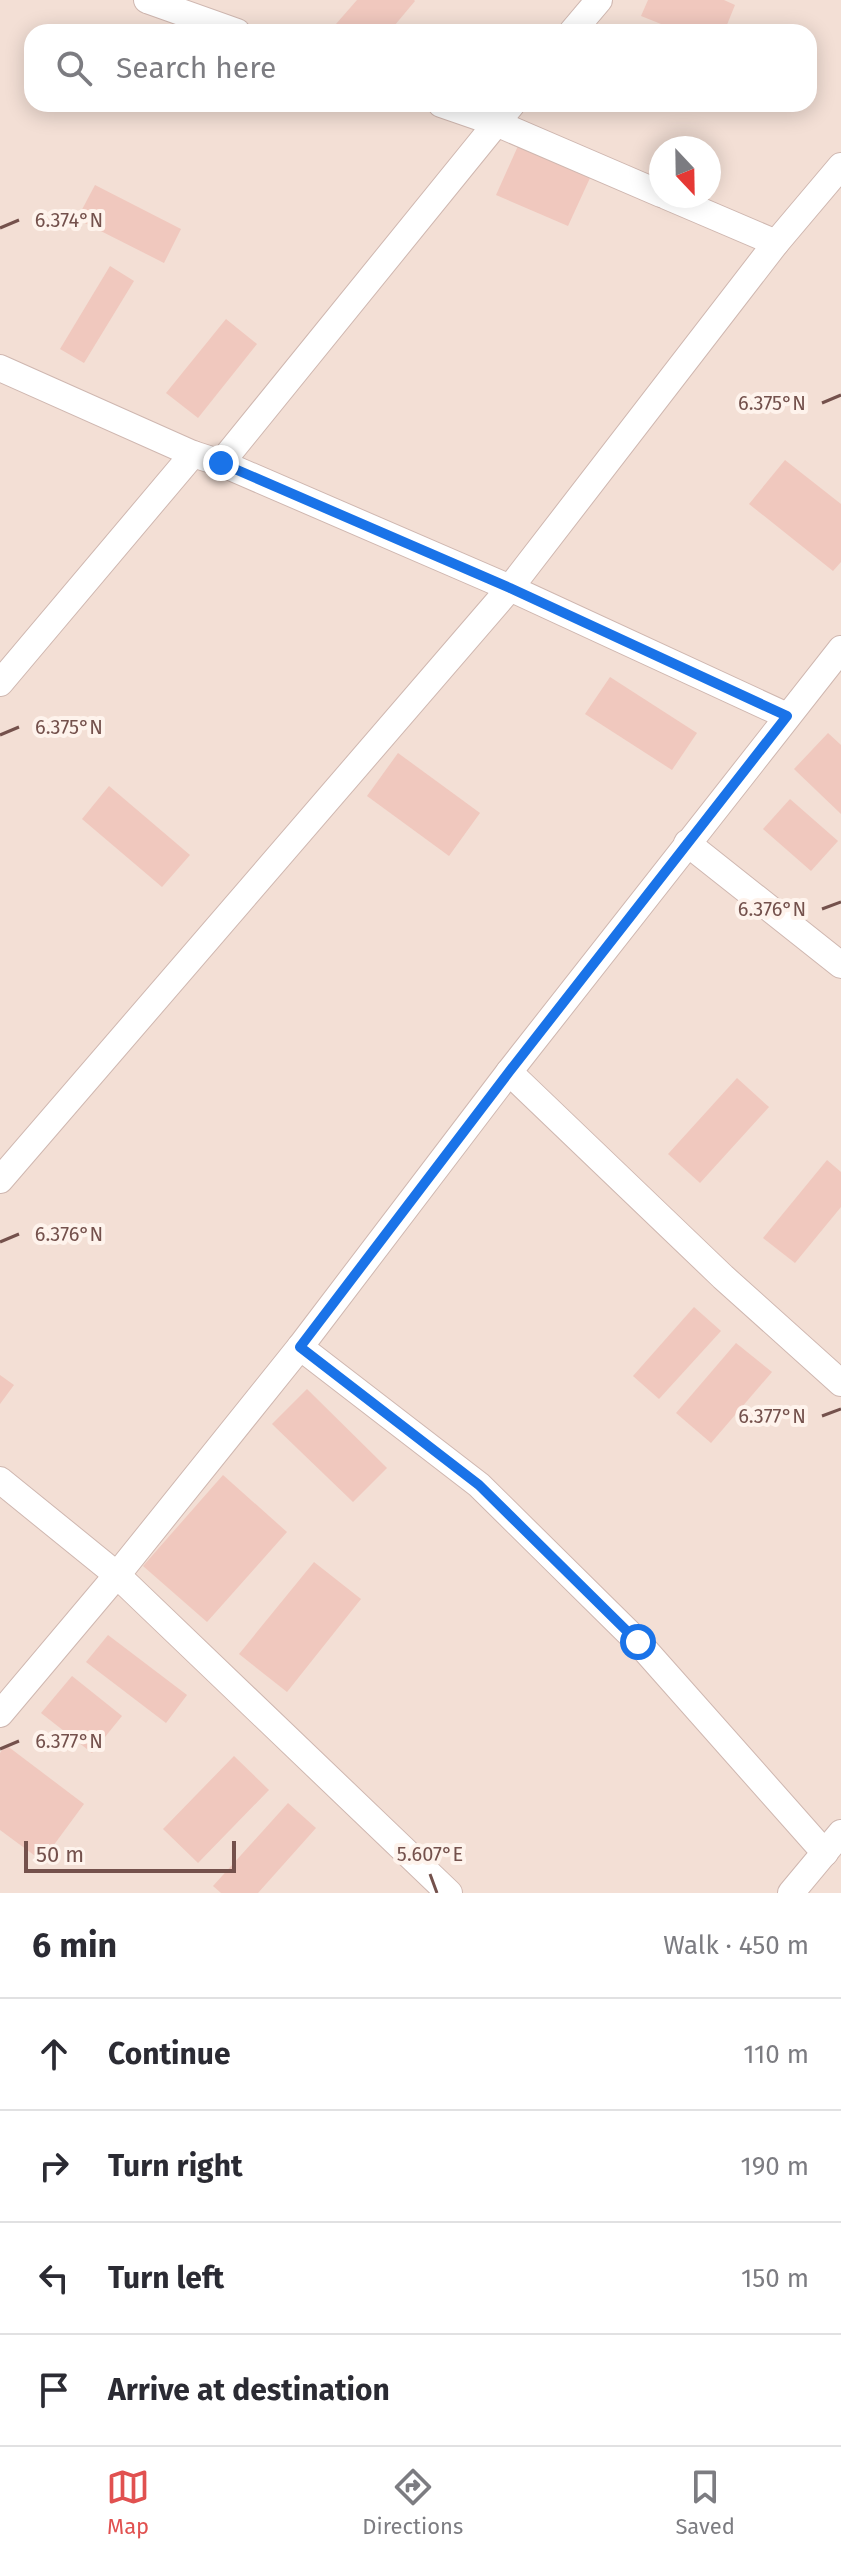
<!DOCTYPE html>
<html lang="en">
<head>
<meta charset="utf-8">
<style>
  :root { --surface:#fff; --page:#f2f2f3; --text:#2b2b33; --muted:#7c7c81; --line:#e1e1e2; --accent:#e15150 }
  body { margin:0; font-family:"Fira Sans",sans-serif; background:var(--page); color:var(--text) }
  .compass { position:absolute; left:649px; top:136px; width:72px; height:72px; border-radius:50%; background:var(--surface); box-shadow:0 4px 20px #0003; rotate:158deg }
  .scale { position:absolute; left:24px; bottom:20px; width:212px; box-sizing:border-box; padding-left:8px; border:4px solid #74514c; border-top:0; font-size:22px; line-height:28px; white-space:nowrap; color:#74514c; -webkit-text-stroke:6px #fef3ec; paint-order:stroke }
  .stop { position:absolute; width:24px; height:24px; margin:-18px; border:6px solid #1a73e8; border-radius:50%; background:#fff }
  .stop.end { background:#1a73e8; border-color:#fff; box-shadow:0 2px 8px #0008 }
  .list { margin:0; padding:0; list-style:none }
  h2 { display:flex; justify-content:space-between; align-items:center; height:104px; margin:0; padding:0 32px; font-size:34px }
  h2 small { font-size:26px; font-weight:400; color:var(--muted) }
  .list li { display:grid; grid-template-columns:52px 1fr auto; gap:24px; align-items:center; box-sizing:border-box; height:112px; padding:0 32px; border-top:2px solid var(--line) }
  .list b { display:block; font-size:30px; white-space:nowrap }
  .list em { font-size:26px; font-style:normal; color:var(--muted) }
  .icon { flex:none; width:44px; height:44px; fill:none; stroke:currentColor; stroke-width:2; stroke-linecap:round; stroke-linejoin:round }
  .map { position:relative; flex:none; width:841px; height:1893px; overflow:hidden }
  .search { position:absolute; background:var(--surface); box-shadow:0 4px 20px #0003; left:24px; right:24px; top:24px; height:88px; display:flex; align-items:center; gap:20px; box-sizing:border-box; padding:0 28px; border-radius:24px; color:var(--muted); font-size:30px }
  .sheet { height:552px; background:var(--surface) }
  nav { display:flex; justify-content:space-around; align-items:center; box-sizing:border-box; height:112px; border-top:2px solid var(--line); background:var(--surface); font-size:22px; color:var(--muted) }
  nav a { display:grid; justify-items:center; gap:4px }
  nav .on { color:var(--accent) }
  .map>svg:first-child { display:block }
  .residential { fill:#f3dfd5; fill-rule:evenodd }
  .building { fill:#f0c8be }
  .lines { fill:none; stroke-linecap:round; stroke-linejoin:round }
  .street-casing { stroke:#cfb7b0; stroke-width:28 }
  .street { stroke:#fff; stroke-width:26 }
  .route { stroke:#1a73e8; stroke-width:10 }
  .ticks { fill:none; stroke:#74514c; stroke-width:3 }
  .ticks-label { font-size:20px; text-anchor:middle; fill:#74514c; stroke:#fef3ec; stroke-width:8; stroke-linejoin:round; paint-order:stroke }
</style>
</head>
<body>
<div class="map">
<svg width="841" height="1893" viewBox="0 0 841 1893">
  <rect width="100%" height="100%" fill="#fbefe6"/>
  <path class="residential" d="M0,0H841V1893H0ZM32,32H809V104H32ZM661,148H709V196H661Z"/>
  <g class="building">
    <path d="M357,0H414L415,1L389,32H345L336,24Z"/>
    <path d="M648,0H724L735,5L724,32H681L641,16Z"/>
    <path d="M518,146L590,178L568,226L496,195Z"/>
    <path d="M95,185L181,229L164,263L77,219Z"/>
    <path d="M110,266L134,281L84,363L60,349Z"/>
    <path d="M226,319L257,344L198,418L166,393Z"/>
    <path d="M785,460L841,504V562L833,571L749,504Z"/>
    <path d="M610,677L697,733L672,770L585,714Z"/>
    <path d="M828,733L841,745V814L794,769Z"/>
    <path d="M398,753L480,813L449,856L367,796Z"/>
    <path d="M109,786L190,855L162,887L82,819Z"/>
    <path d="M790,799L838,841L811,871L763,829Z"/>
    <path d="M737,1078L769,1107L700,1183L668,1154Z"/>
    <path d="M827,1160L841,1172V1207L795,1263L763,1238Z"/>
    <path d="M694,1307L721,1331L659,1399L633,1376Z"/>
    <path d="M736,1343L772,1372L711,1443L676,1413Z"/>
    <path d="M0,1375L14,1385L0,1404Z"/>
    <path d="M307,1389L387,1468L353,1502L272,1424Z"/>
    <path d="M223,1475L287,1532L207,1622L143,1566Z"/>
    <path d="M314,1562L361,1599L287,1692L239,1654Z"/>
    <path d="M108,1635L187,1695L166,1723L86,1662Z"/>
    <path d="M72,1676L122,1716L92,1753L41,1713Z"/>
    <path d="M6,1745L84,1804L42,1861L0,1830V1753Z"/>
    <path d="M234,1756L269,1790L198,1863L163,1829Z"/>
    <path d="M288,1803L316,1828L258,1893H221L213,1886Z"/>
  </g>
  <g class="lines">
    <defs>
      <g id="street">
        <path d="M147,0L237,32"/>
        <path d="M572,32L599,0"/>
        <path d="M441,104L496,123L661,194"/>
        <path d="M666,196L776,243"/>
        <path d="M0,368L193,454L221,463L510,588L787,716"/>
        <path d="M221,463L512,104"/>
        <path d="M0,683L193,454"/>
        <path d="M687,843L841,965"/>
        <path d="M509,1072L723,1277L841,1383"/>
        <path d="M0,1180L510,588L776,243L841,166"/>
        <path d="M300,1347L479,1485L638,1642L825,1853"/>
        <path d="M0,1480L117,1575L449,1893"/>
        <path d="M0,1714L117,1575L300,1347L509,1072L841,649"/>
        <path d="M791,1893L841,1833"/>
      </g>
    </defs>
    <use href="#street" class="street-casing"/>
    <use href="#street" class="street"/>
  </g>
  <g class="lines">
    <path class="route" d="M221,463L510,588L787,716L509,1072L300,1347L479,1485L638,1642"/>
  </g>
  <path class="ticks" d="M0,228L19,220M822,403L841,395M0,735L19,727M822,909L841,902M0,1242L19,1234M822,1416L841,1409M0,1749L19,1741M430,1874L437,1893"/>
  <g class="ticks-label">
    <text x="69" y="227">6.374°N</text>
    <text x="772" y="410">6.375°N</text>
    <text x="69" y="734">6.375°N</text>
    <text x="772" y="916">6.376°N</text>
    <text x="69" y="1241">6.376°N</text>
    <text x="772" y="1423">6.377°N</text>
    <text x="69" y="1748">6.377°N</text>
    <text x="430" y="1861">5.607°E</text>
  </g>
</svg>
<svg class="compass" viewBox="-18 -18 36 36"><path d="M0-13l5 13h-10z" fill="#e53935"/><path d="M0 13l5-13h-10z" fill="#7c7c81"/></svg>
<div class="scale">50 m</div>
<div class="stop" style="left:638px;top:1642px"></div>
<div class="stop end" style="left:221px;top:463px"></div>
<div class="search"><svg class="icon" aria-label="search" viewBox="0 0 24 24"><circle cx="10" cy="10" r="6"/><path d="M15 15l6 6"/></svg>Search here</div>
</div>
<section class="sheet">
<h2>6 min<small>Walk · 450 m</small></h2>
<ul class="list">
<li><svg class="icon" aria-label="ahead" viewBox="0 0 24 24"><path d="M12 20V5M6 11l6-6 6 6"/></svg><div><b>Continue</b></div><em>110 m</em></li>
<li><svg class="icon" aria-label="right" viewBox="0 0 24 24"><path d="M7 20v-9h11M14 6l5 5-5 5"/></svg><div><b>Turn right</b></div><em>190 m</em></li>
<li><svg class="icon" aria-label="left" viewBox="0 0 24 24"><path d="M17 20v-9H6M10 6l-5 5 5 5"/></svg><div><b>Turn left</b></div><em>150 m</em></li>
<li><svg class="icon" aria-label="arrive" viewBox="0 0 24 24"><path d="M6 21V4h12l-3 4 3 4H6"/></svg><div><b>Arrive at destination</b></div></li>
</ul>
</section>
<nav>
<a class="on"><svg class="icon" aria-label="map" viewBox="0 0 24 24"><path d="M3 6l6-2 6 2 6-2v14l-6 2-6-2-6 2zM9 4v14M15 6v14"/></svg>Map</a>
<a><svg class="icon" aria-label="directions" viewBox="0 0 24 24"><path d="M12 3l9 9-9 9-9-9zM9 14v-3h6M13 9l2 2-2 2"/></svg>Directions</a>
<a><svg class="icon" aria-label="saved" viewBox="0 0 24 24"><path d="M7 4h10v16l-5-4-5 4z"/></svg>Saved</a>
</nav>
</body>
</html>
